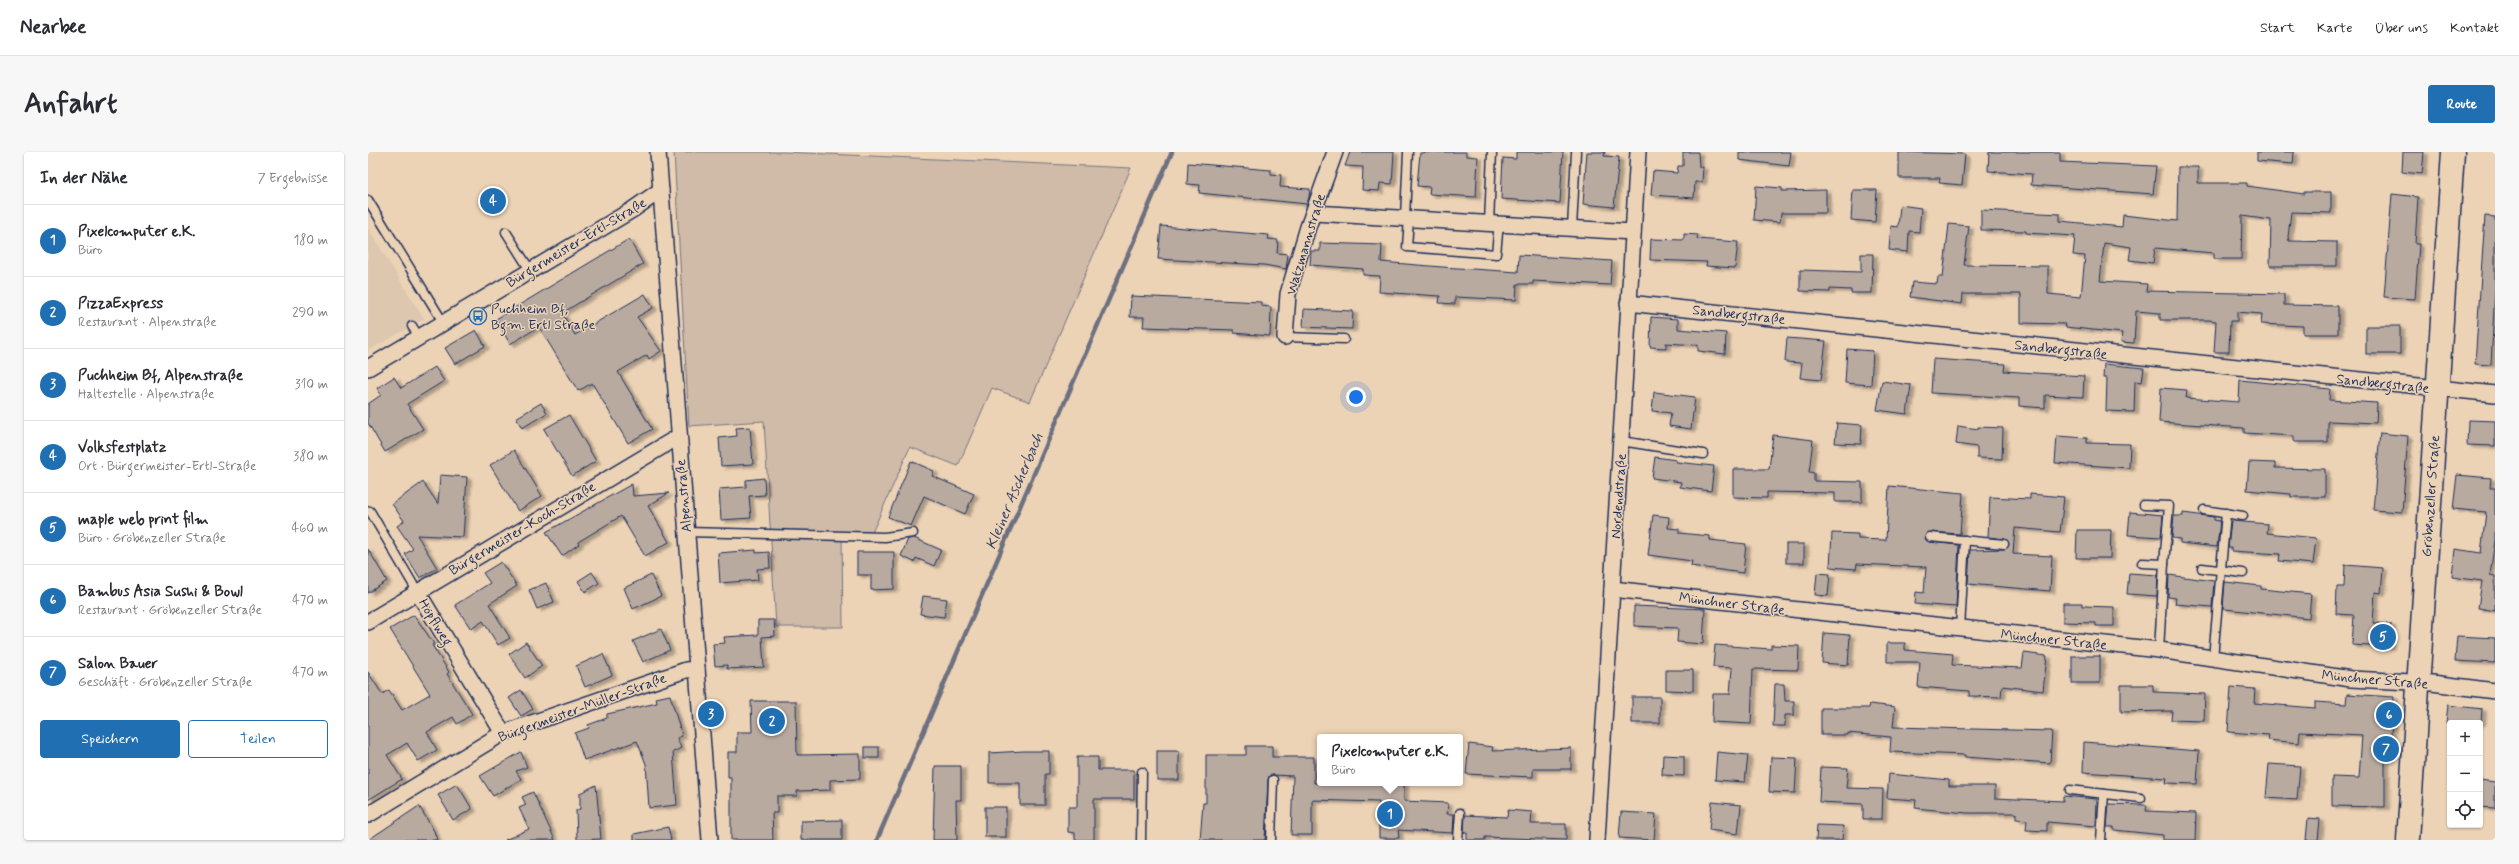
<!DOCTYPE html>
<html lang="de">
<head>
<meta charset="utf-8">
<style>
  :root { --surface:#fff; --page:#f7f7f7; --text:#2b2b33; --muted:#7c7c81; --line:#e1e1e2; --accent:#1f6fb2 }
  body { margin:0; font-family:Mynerve,sans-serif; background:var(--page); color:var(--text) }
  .controls { position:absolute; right:12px; bottom:12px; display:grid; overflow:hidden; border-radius:4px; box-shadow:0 1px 3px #0004 }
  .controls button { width:36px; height:36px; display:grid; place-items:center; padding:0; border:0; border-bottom:1px solid var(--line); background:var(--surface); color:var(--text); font:20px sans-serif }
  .you { position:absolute; left:988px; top:245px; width:14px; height:14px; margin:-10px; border:3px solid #fff; border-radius:50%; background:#1a73e8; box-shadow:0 0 0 6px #1a73e833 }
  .badge { display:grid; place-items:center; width:26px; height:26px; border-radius:50%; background:var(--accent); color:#fff; font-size:13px; font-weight:700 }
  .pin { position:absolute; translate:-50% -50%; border:2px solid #fff; box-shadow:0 1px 4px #0006 }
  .popup { position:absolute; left:949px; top:582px; width:146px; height:52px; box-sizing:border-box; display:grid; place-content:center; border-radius:4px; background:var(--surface); filter:drop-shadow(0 1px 3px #0005); font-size:13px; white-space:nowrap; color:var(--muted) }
  .popup b { font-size:15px; color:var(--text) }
  .popup::after { content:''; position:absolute; left:50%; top:100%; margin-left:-8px; border:8px solid transparent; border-top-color:var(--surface) }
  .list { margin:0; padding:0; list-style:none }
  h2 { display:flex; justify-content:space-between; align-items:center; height:52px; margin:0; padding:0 16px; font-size:17px }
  h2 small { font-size:13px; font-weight:400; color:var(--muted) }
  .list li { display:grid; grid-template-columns:26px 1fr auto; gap:12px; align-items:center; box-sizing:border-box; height:72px; padding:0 16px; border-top:1px solid var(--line) }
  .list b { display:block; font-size:15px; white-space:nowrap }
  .list p { margin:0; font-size:13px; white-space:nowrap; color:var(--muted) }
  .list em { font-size:13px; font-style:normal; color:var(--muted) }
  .actions { display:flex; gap:8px; padding:12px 16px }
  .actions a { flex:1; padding:9px 0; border:1px solid var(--accent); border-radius:4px; text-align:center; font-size:14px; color:var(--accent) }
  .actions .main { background:var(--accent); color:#fff }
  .icon { flex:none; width:22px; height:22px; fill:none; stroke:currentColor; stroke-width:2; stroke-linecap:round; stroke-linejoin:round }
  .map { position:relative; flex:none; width:2127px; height:688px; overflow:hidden; border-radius:4px }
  header { display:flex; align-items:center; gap:24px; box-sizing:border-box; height:56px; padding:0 20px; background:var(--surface); border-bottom:1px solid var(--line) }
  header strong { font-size:19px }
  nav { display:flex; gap:22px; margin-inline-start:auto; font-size:14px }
  .intro { display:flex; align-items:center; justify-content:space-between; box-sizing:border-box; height:96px; padding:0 24px }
  h1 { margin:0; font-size:28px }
  .button { padding:10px 18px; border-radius:4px; background:var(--accent); color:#fff; font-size:14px; font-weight:700 }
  main { display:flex; gap:24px; padding:0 24px }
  aside { flex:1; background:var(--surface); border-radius:4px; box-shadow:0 1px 3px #0004 }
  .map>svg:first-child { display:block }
  .built { fill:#ddc7af }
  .green { fill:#cfbba8; stroke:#757583 }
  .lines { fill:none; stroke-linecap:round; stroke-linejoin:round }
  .stream { stroke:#6c6f80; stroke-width:4.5 }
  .building { fill:#b9aaa0; stroke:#1b2f5e; filter:url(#shadow) }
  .lane-casing { stroke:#1b2f5e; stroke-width:11 }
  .street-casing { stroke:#1b2f5e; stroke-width:18 }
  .secondary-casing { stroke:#1b2f5e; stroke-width:25 }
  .lane { stroke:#edd3b5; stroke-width:8 }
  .street { stroke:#edd3b5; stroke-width:15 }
  .secondary { stroke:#edd3b5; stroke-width:22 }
  .labels { text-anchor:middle; stroke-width:3; stroke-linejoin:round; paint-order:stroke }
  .street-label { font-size:14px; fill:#1b2f5e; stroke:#edd3b5 }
  .poi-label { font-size:14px; fill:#1b2f5e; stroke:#edd3b5; text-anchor:start }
  .water-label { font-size:15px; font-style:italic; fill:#364469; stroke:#edd3b5 }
</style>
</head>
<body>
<header>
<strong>Nearbee</strong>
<nav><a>Start</a><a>Karte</a><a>Über uns</a><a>Kontakt</a></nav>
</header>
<div class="intro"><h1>Anfahrt</h1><a class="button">Route</a></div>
<main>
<aside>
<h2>In der Nähe<small>7 Ergebnisse</small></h2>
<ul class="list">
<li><span class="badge">1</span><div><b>Pixelcomputer e.K.</b><p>Büro</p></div><em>180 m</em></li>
<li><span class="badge">2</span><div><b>PizzaExpress</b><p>Restaurant · Alpenstraße</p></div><em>290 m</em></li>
<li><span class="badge">3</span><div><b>Puchheim Bf, Alpenstraße</b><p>Haltestelle · Alpenstraße</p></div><em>310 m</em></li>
<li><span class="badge">4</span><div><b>Volksfestplatz</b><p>Ort · Bürgermeister-Ertl-Straße</p></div><em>380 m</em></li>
<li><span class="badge">5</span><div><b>maple web print film</b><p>Büro · Gröbenzeller Straße</p></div><em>460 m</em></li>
<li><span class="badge">6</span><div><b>Bambus Asia Sushi &amp; Bowl</b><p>Restaurant · Gröbenzeller Straße</p></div><em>470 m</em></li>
<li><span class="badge">7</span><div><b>Salon Bauer</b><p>Geschäft · Gröbenzeller Straße</p></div><em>470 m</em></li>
</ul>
<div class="actions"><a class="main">Speichern</a><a>Teilen</a></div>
</aside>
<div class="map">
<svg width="2127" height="688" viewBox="0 0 2127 688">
  <defs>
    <filter id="shadow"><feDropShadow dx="4.5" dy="2.5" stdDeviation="1" flood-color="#0004"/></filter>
  </defs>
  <rect width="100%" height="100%" fill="#edd3b5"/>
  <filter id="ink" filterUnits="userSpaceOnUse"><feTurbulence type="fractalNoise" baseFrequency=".025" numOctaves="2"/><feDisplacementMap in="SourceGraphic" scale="8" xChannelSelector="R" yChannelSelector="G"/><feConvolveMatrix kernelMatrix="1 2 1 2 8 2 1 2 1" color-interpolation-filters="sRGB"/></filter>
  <g filter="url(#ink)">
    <path class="built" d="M0,76L56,167L0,199Z"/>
    <path class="green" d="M306,0H415L763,16L662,250L624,236L590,314L542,295L503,383H474L475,475H408L396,269L321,274Z"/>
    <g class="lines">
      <path class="stream" d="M509,688L804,0"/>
    </g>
    <g class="building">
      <path d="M982,0H1026L1024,32L1012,31L1011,39L994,38L995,15L977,14Z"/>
      <path d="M1064,0H1098V4L1110,5L1108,45L1061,42L1062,35L1049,34L1052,1Z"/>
      <path d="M1148,0H1195L1192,51L1133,47L1135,6L1148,7Z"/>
      <path d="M1219,0H1237L1236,4L1251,5L1246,55L1215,52Z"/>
      <path d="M1315,0H1330L1331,15H1335L1334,30H1327L1326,46L1283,43L1285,19L1309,21L1310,14H1315Z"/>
      <path d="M1371,0H1423L1421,14L1371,8Z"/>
      <path d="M1531,0L1597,2L1594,33L1571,31L1572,26H1531Z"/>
      <path d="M1621,0H1692V10L1788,14L1785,42L1663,33L1664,22L1620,19Z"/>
      <path d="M1889,0H1926L1925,12L1889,9Z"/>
      <path d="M2035,0H2056L2054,22L2034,20Z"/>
      <path d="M820,11L903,18V22L913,23L912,35L942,37L941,45L939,52L831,41L832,33L819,32Z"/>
      <path d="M1810,15H1830V31H1879V34L1936,42V40H1963V61L1923,60L1920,85L1921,89L1969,90V114H1902L1903,68L1874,64L1873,107H1846V101L1787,96L1785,111L1761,108L1763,95L1736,91L1732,129L1779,132L1778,139L1916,142V153L1970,154V182H1935V174L1893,172L1894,162L1869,160V169H1862L1861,200H1846L1848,169L1841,168H1792V161L1768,159L1766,191L1753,190L1754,181L1697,175L1698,172L1653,171V142H1595L1594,152L1542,145L1544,130L1569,132L1570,125H1575L1581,72L1601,74L1596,113L1680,114V142L1713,145L1717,104L1705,103L1707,84L1658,81V79L1613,78V58L1692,62V69L1754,75L1755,63L1809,69Z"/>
      <path d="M1388,34L1414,36V39L1458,38V61H1413L1412,70L1386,68Z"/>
      <path d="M1485,38H1509L1507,70L1483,68Z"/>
      <path d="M2024,42L2050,45L2047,92H2051L2047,147L2016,145Z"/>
      <path d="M1532,53L1553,56L1551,80L1541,79L1540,100L1521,98L1523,74L1530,75Z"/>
      <path d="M2117,64L2127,65V137L2123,213L2107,212Z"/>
      <path d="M793,74L901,83L900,87L910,88L909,101L920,102L918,117L896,113L790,107Z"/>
      <path d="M1316,82L1330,83L1329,87L1370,90L1367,116L1338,114L1339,110L1282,108L1283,87L1316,88Z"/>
      <path d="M261,87L275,112L194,161L207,183L277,142L285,156L269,165L293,199L281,207L279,203L250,220L284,277L260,291L224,231L210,239L171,175L142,192L128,167Z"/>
      <path d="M952,91L1014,93L1013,110L1074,115L1150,120L1151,103L1244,109L1242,133L1165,129V132H1149L1148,148L1087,145V152L1071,151L1072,144L1011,140L1012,124L995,123V117L942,113L943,99H952Z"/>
      <path d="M1493,102H1505L1504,141H1483V138L1462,137V140L1432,139V118L1493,120Z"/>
      <path d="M763,144L893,150V154L903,155L902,184L866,181V178L775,175L776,165H762Z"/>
      <path d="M936,157L985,159L984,177L935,175Z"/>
      <path d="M1283,165L1310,167V177L1358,181L1357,202L1330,199V193L1298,191V196L1282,195Z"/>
      <rect x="1998" y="174" width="34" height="28"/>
      <path d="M108,178L117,194L87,212L77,196Z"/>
      <path d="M1419,186L1458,189L1453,228L1432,226L1434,211L1417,210Z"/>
      <path d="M1479,197L1505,199L1503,233L1477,231Z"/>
      <path d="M1565,207L1637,212L1636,219L1716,224L1715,245L1677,243V256L1651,254V246L1563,241Z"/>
      <path d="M1736,212L1776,216L1774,230L1767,229L1766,260L1738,259L1739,226H1735Z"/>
      <path d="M67,215L76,229L39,252L55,277L17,300L0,271V252L13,243L9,236L26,225L33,236Z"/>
      <path d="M1872,228L1962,237L1961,248L2009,251L2008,271L1960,269V290H1926V284L1876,281V276L1791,270L1793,236L1819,238L1818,246L1871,250Z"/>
      <path d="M1514,229L1543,233L1539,262L1509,258Z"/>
      <path d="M1286,240L1327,245L1323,277L1301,274L1303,261L1284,259Z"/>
      <path d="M173,251L179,261L154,276L148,266Z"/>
      <path d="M201,263L228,309L204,324L176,277Z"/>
      <path d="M2100,268L2127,269V294L2099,293Z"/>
      <path d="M1469,271L1494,273L1493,292L1467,291Z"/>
      <path d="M1590,274L1610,277V275L1635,276L1634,307L1609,306V295L1588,292Z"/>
      <path d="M382,275L385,312L353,314L351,286L369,284L368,276Z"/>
      <path d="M2012,281L2040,284L2034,360L2005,358Z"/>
      <path d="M1405,283L1445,288L1441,320L1446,321V329L1494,330V350H1467V341L1399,340V346L1365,345V317H1401Z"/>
      <path d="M1689,284L1719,286V291L1762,292L1761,316L1687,311Z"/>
      <path d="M146,298L174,344L150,359L122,313Z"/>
      <path d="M1287,305L1308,308V310L1346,314L1343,339L1312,335L1313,330L1284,326Z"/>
      <path d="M543,309L566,319L564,324L606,342L597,362L556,344L543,374L520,365Z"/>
      <path d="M1881,310L1907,311V316L1957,317V345H1923V342L1879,338Z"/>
      <path d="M72,323L99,325L95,385L49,383L69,416L52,426L37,402L45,397L29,374L36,369L24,352L55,330L70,352Z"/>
      <path d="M2089,323L2123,326L2122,336H2127V388L2122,423L2127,424V459L2110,456L2114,429L2084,425L2087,397L2113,401L2118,360L2085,357Z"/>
      <path d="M396,326L397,343L381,344L383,366L353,368L351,337L378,335V328Z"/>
      <path d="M264,332L265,344L301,341L280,354L301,390L277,404L253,364L210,390L211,392L194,404L178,380Z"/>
      <path d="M1521,334L1595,341L1592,382L1562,380L1557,385L1561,390L1591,393L1588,455L1547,452L1548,440L1556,441L1558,415L1489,412L1488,417L1462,415L1464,381L1490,382V387L1518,388Z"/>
      <path d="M1662,342L1696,345L1692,380L1647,376L1645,402L1684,404L1682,439L1600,432L1602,398L1636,397L1641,393L1637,387L1620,385L1622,345L1662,347Z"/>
      <path d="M1762,360L1795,363L1793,385L1760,383Z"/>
      <path d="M1815,361L1846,365V368L1852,369L1849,395L1812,391V387L1804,386L1806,364H1815Z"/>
      <path d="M1285,363L1301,365L1300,376L1311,377V381L1342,384V388L1378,392L1375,421L1323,414L1324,409L1280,403Z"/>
      <path d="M1863,369L1900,372L1899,381L1948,386L1945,412L1911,409L1912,402L1863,399V396H1860Z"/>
      <path d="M1709,378H1743L1742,406H1708Z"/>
      <path d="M546,386L573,398L566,414L548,406L546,410L533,404L540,387Z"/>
      <rect x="1418" y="392" width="18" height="19"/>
      <path d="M0,397L19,429L0,441Z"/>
      <path d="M388,398V401L401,400L402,416L389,417L390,428L352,431L350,401Z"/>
      <path d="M489,400H526V437L503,438V423H489Z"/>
      <path d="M133,410L149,434L121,452L142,486L130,493L115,469L103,477L87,453L122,431L115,421Z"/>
      <path d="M1977,413L2015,416L2013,441L2007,440L2005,471L2023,472L2021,495L1984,493L1986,463L1968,462L1969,435H1976Z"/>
      <path d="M224,420L231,431L217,440L210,429Z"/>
      <path d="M1449,421L1462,422L1460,444L1447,443Z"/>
      <path d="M1761,421L1790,423L1789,444L1759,442Z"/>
      <path d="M283,423L293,444L265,457L256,436Z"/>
      <path d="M1801,423L1846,429L1844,455L1807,452L1808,446L1800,445Z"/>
      <path d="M1857,430L1893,434V437L1943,442L1941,466L1857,457L1855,456Z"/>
      <path d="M178,431L186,450L169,457L161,438Z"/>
      <path d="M555,444L579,447L576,465L552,462Z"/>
      <path d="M1695,451H1714V454L1746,455V474H1728V471L1695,470Z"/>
      <path d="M1266,454L1337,457L1335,492L1309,490L1310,476L1266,474Z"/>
      <path d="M46,463L66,492L64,493L81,520L79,522L104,562L89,572L85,565L59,580L69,598L50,609L39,591L19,603L34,627L0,648V520L14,542L21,538L34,558L62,542L22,477Z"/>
      <path d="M390,468H406L407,484L394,485L396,515L359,517V513L347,514L345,492L357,491L356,485L390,483Z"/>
      <path d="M293,477L302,498L275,510L265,489Z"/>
      <path d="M1456,481L1482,483L1480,513L1454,511Z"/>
      <path d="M2089,484L2127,486V511L2087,509Z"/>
      <path d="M158,490L174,514L157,526L141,502Z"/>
      <path d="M1519,491H1537V498L1585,502L1584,513L1654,516L1656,501L1679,504L1675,539L1634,534L1633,545L1601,544V539L1550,535L1552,510H1519Z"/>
      <path d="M1347,493L1403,497V493L1431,494L1430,518L1385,517L1383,572L1344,570L1345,542H1362L1364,516L1345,515Z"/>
      <path d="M235,502L244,523L217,535L208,514Z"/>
      <rect x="1704" y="504" width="28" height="27"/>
      <path d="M1298,518H1325V539L1298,538Z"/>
      <path d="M1407,532H1416L1417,549H1426V563H1417V574H1405Z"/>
      <path d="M1753,533H1785V540L1837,542L1836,569L1803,568L1804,559L1753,560Z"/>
      <path d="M1863,535L1887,537L1886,551L1947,556V550L1978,552L1979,542L2026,545L2021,607H2017V655L1964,654V625L1991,626L1994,583L1932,580L1931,591L1900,588L1901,583L1860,580Z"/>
      <path d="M153,538L165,557L153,564L141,546Z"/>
      <path d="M302,543L314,584L309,586L313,596L305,600L309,653L281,656L278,612L269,589L216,608L207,581L221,576L220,573L239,566V562L289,551L288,546Z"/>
      <rect x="1264" y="545" width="28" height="26"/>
      <path d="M383,549H428L429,603L492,602V627L462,628V638L429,639V644H409V661H404L405,688H363V625H360V600H369V580H384Z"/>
      <path d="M1502,552L1527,555L1525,575L1684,579L1682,611L1597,605V603L1522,600L1523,585L1480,581V583H1453V556H1501Z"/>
      <path d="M2080,553L2114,557L2113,571H2078Z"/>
      <path d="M1716,590L1831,599L1829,632L1798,631L1799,626L1715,620Z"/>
      <path d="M1101,592L1125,595L1124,599L1203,596V617H1165V625L1098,622Z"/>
      <path d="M878,594H904V605H946V631H1036V649L1080,651L1079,662H1086L1085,681L1030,678L1031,686H1011V650L944,648V683H923L925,624L905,623L901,624L900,628L897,688H832L835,651H838V603H878Z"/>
      <rect x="497" y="595" width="14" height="11"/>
      <path d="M656,599H681V622H677V653H652V631H621V601Z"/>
      <rect x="789" y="599" width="22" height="29"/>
      <path d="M153,600L159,615L148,619L153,627L125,644L112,624Z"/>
      <path d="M1349,600L1380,603L1377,630L1347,628Z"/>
      <path d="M1295,603L1316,604V624L1294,623Z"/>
      <path d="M709,605H730V618H766V647H726V688H707V681L700,680V655H709Z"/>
      <path d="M1403,605L1429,606L1427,641L1401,640Z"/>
      <path d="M1901,612L1932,614L1929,648L1898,646Z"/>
      <path d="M567,614H593V648H588L589,688H565Z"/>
      <path d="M1453,615L1480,616L1478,636L1515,637L1514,667H1495V652L1451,650Z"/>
      <path d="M1521,622L1581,628V634H1627V646L1695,649V644L1729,647L1728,674L1679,670V679L1658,678L1659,668L1648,667V661H1599L1547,656L1548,648L1519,646Z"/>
      <path d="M2112,628L2127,630V656L2112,655Z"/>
      <path d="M89,632L104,657L85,668L70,643Z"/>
      <path d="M228,633L233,687L209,688L208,658L212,657V641Z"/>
      <path d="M165,640L187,688H137L161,677L151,656L158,653L154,645Z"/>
      <path d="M1344,650L1373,653L1370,682L1341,678Z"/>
      <path d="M1741,652L1779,653L1778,659L1828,661L1827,688H1795V683L1746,678V675H1739Z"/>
      <path d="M51,654L66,679L69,688H0Z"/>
      <rect x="617" y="655" width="21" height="30"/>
      <path d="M1140,658L1164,660L1163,672H1198V688L1117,685V688H1099V681H1096L1097,663L1139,665Z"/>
      <path d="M1253,660L1288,662L1286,688L1251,686Z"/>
      <path d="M1940,666L1952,667L1950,688H1938Z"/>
      <path d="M474,668V688H433V669Z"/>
      <path d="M1449,673L1475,674L1474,688H1448Z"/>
      <path d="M300,675L303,688H266V682Z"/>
    </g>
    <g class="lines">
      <defs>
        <g id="lane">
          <path d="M0,48L75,170"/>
          <path d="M1037,65L1040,0"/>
          <path d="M1041,66L1039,95L1128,102L1131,71"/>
          <path d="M1121,71L1124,0"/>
          <path d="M1204,76L1208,0"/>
          <path d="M138,80L162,118"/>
          <path d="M44,174L51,185"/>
          <path d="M917,185L976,187"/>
          <path d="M1253,289L1335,302"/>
          <path d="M1776,353L1801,354L1796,412"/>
          <path d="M1836,358L1875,364"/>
          <path d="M2,359L49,439"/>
          <path d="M318,380L517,385L545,381"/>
          <path d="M1562,385L1636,392"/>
          <path d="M1774,411L1796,412L1791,498"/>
          <path d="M1834,416L1875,421"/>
          <path d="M1592,477L1597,388"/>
          <path d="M1845,506L1858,361"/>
          <path d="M1702,638L1773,646"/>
          <path d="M773,688L774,620"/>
          <path d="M903,688L905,628"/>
          <path d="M1090,688L1092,661"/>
          <path d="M1733,688L1736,642"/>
        </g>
        <g id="street">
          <path d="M290,0L342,688"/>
          <path d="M946,61L1265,80"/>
          <path d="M1260,151L2127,242"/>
          <path d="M917,185L920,142L940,75L967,0"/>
          <path d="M0,216L264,58L293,38"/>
          <path d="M1244,437L1791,498L1983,527L2064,531L2127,539"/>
          <path d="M49,439L135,581"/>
          <path d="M0,470L310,285"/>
          <path d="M0,663L135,581L318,518L329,517"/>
          <path d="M1229,688L1270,0"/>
        </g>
        <path id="secondary" d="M2040,688L2085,0"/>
      </defs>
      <use href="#lane" class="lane-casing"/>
      <use href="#street" class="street-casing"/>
      <use href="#secondary" class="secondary-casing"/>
      <use href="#lane" class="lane"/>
      <use href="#street" class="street"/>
      <use href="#secondary" class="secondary"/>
    </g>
  </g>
  <defs>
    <symbol id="bus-ring" viewBox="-11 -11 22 22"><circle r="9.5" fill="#edd3b5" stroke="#1f6fb2" stroke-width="1.5"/><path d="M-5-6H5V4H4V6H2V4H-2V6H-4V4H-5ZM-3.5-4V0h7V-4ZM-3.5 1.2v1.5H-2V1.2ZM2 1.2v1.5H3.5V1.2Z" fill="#1f6fb2"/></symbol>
  </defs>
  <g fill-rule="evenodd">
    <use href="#bus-ring" x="100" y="154" width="20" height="20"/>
  </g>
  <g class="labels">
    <g class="street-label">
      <text transform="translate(208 90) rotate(-31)" y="5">Bürgermeister-Ertl-Straße</text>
      <text transform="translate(937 92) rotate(-73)" y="5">Watzmannstraße</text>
      <text transform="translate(1371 162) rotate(6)" y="5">Sandbergstraße</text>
      <text transform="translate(1693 197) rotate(6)" y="5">Sandbergstraße</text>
      <text transform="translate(2015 231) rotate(6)" y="5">Sandbergstraße</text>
      <text transform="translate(315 344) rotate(-95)" y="5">Alpenstraße</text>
      <text transform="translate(1250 344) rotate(-86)" y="5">Nordendstraße</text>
      <text transform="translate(2062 344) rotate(-86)" y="5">Gröbenzeller Straße</text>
      <text transform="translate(154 376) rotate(-31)" y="5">Bürgermeister-Koch-Straße</text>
      <text transform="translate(1364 451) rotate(7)" y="5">Münchner Straße</text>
      <text transform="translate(68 470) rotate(59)" y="5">Höpflweg</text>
      <text transform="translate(1686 487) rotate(6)" y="5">Münchner Straße</text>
      <text transform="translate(2007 527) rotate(5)" y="5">Münchner Straße</text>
      <text transform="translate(214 555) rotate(-20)" y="5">Bürgermeister-Müller-Straße</text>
    </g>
    <g class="poi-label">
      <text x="123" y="161">Puchheim Bf,<tspan x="123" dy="16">Bgm. Ertl Straße</tspan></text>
    </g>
    <g class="water-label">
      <text transform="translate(646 339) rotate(-67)" y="5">Kleiner Ascherbach</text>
    </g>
  </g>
</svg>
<div class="controls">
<button>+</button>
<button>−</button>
<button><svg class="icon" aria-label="locate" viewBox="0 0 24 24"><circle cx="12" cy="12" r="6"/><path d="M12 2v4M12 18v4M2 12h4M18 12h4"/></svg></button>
</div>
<div class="you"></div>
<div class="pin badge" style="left:1022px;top:662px">1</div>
<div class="popup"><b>Pixelcomputer e.K.</b>Büro</div>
<div class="pin badge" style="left:404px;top:569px">2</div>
<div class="pin badge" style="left:343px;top:562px">3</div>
<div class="pin badge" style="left:125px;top:49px">4</div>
<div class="pin badge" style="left:2015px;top:485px">5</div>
<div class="pin badge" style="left:2021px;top:563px">6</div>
<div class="pin badge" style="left:2018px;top:597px">7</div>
</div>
</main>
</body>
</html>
